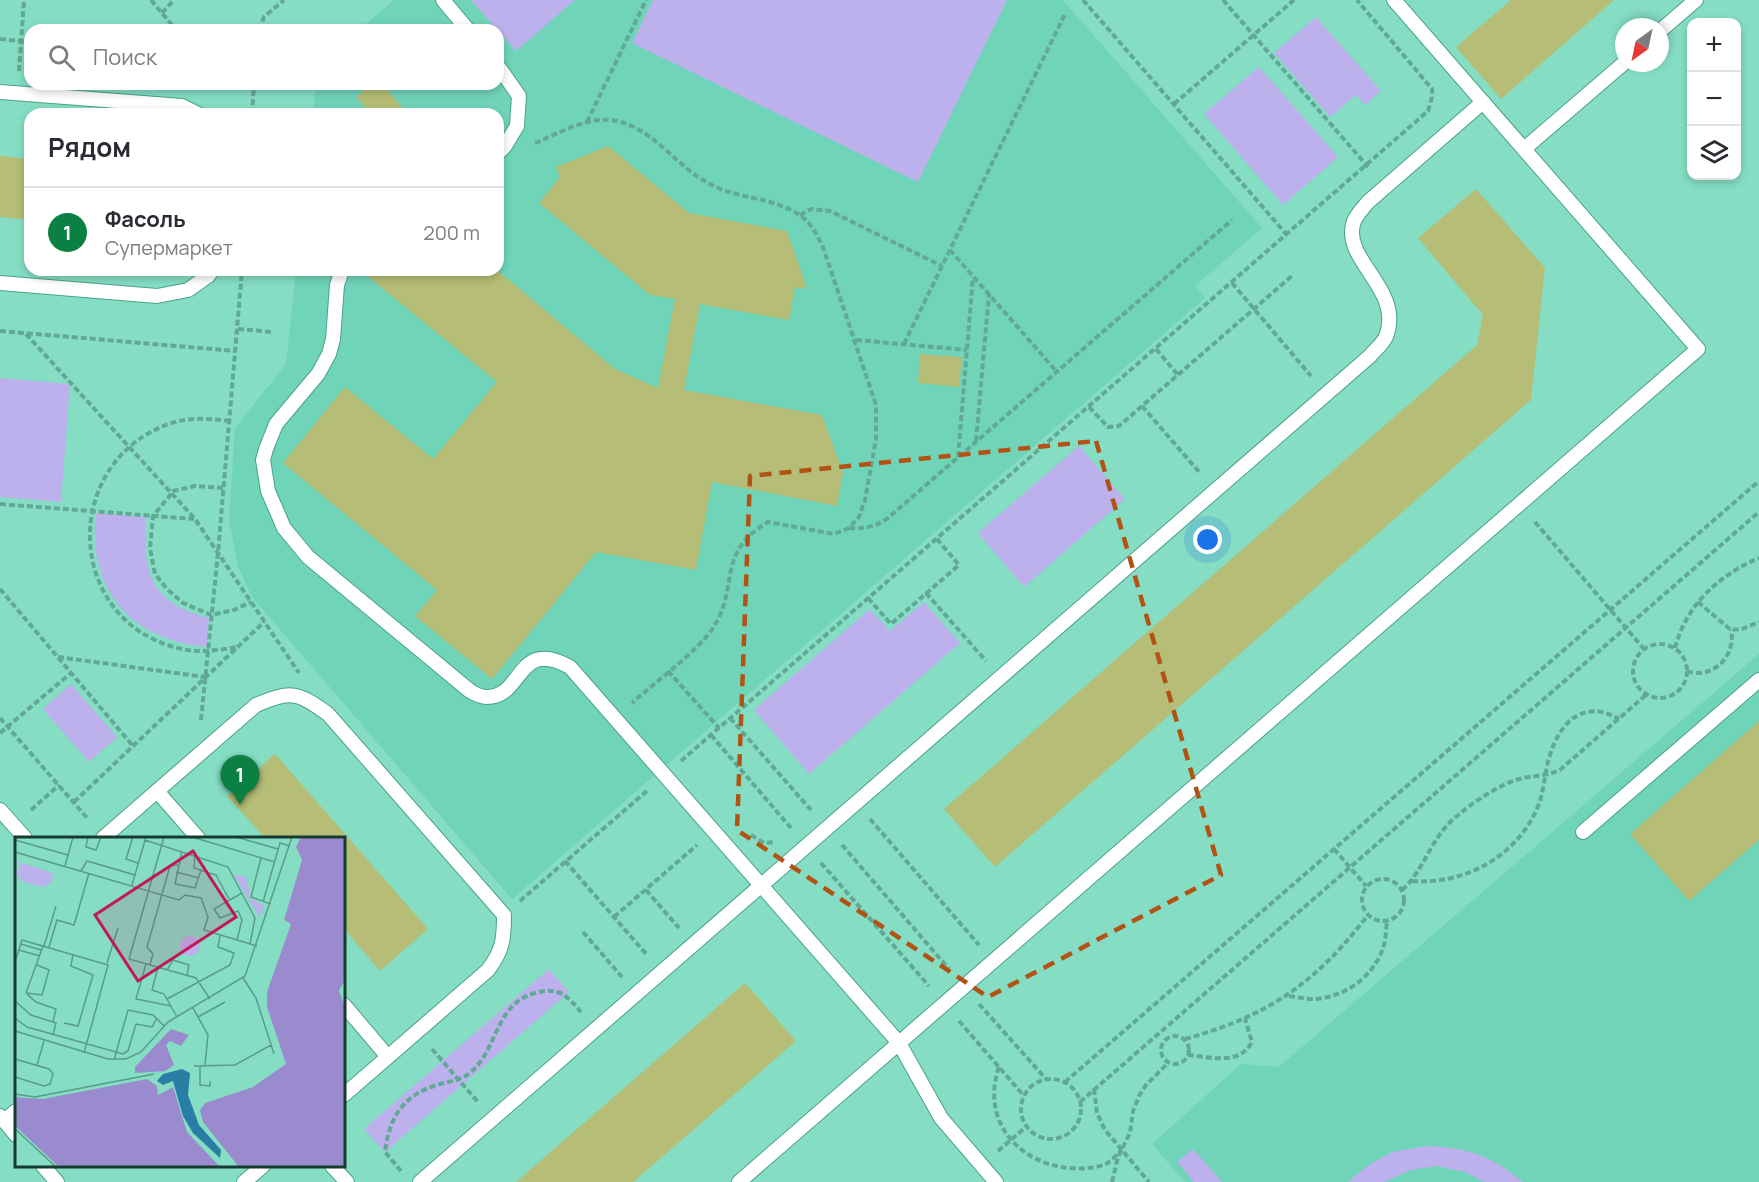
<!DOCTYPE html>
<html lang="ru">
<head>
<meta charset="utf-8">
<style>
  :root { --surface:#fff; --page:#f7f7f7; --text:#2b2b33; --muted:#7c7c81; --line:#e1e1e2; --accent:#0b8043 }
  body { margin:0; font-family:Manrope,sans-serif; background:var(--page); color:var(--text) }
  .controls { position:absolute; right:18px; top:18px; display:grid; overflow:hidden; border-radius:12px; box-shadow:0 3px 9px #0003 }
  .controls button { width:54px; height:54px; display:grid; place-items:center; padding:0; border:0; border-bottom:2px solid var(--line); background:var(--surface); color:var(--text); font:30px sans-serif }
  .compass { position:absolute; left:1615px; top:18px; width:54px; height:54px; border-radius:50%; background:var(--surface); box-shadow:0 3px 9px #0003; rotate:213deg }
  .you { position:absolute; left:1208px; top:540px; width:21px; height:21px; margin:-15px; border:4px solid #fff; border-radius:50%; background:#1a73e8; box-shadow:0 0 0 9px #1a73e833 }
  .badge { display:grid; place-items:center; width:39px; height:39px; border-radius:50%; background:var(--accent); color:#fff; font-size:20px; font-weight:700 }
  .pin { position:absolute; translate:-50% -50px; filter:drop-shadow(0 2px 3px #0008) }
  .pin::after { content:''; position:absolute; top:32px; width:21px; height:18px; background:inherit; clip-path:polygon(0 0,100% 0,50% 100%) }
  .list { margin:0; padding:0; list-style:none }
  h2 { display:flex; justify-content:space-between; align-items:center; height:78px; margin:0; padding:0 24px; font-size:26px }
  h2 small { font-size:20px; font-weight:400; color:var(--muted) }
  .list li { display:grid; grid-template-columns:39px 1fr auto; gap:18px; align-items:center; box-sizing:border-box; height:90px; padding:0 24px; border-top:2px solid var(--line) }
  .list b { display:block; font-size:22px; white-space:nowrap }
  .list p { margin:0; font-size:20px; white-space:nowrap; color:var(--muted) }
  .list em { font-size:20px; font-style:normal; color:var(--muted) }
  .icon { flex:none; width:33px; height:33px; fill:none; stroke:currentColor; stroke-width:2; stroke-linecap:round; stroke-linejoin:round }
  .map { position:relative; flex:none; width:1759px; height:1182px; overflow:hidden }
  .search { position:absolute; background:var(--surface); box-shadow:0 3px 9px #0003; left:24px; top:24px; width:480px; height:66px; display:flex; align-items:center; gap:15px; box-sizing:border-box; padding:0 21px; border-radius:18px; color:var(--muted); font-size:22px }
  .panel { position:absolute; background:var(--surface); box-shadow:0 3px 9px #0003; left:24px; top:108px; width:480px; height:168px; border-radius:18px }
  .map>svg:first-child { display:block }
  .built { fill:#70d4b9 }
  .green { fill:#bcb0ed }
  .building { fill:#b5bd76 }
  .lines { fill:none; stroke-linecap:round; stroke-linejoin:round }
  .service-casing { stroke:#48a28b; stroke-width:16 }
  .path { stroke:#61a995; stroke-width:4; stroke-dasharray:6 3; stroke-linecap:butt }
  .service { stroke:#fff; stroke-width:14 }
  .marked { fill:none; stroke:#b35215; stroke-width:4.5; stroke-dasharray:12 8; stroke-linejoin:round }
  .inset-road { fill:none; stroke:#589c89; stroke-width:1.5 }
  .view { fill:#c2185b; fill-opacity:0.15; stroke:#c2185b; stroke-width:3 }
  .inset-edge { fill:none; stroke:#153b31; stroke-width:3 }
</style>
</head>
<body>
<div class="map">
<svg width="1759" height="1182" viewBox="0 0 1759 1182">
  <rect width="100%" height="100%" fill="#85ddc4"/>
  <g class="built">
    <path d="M394,0H1063L1262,228L1195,286L1205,298L512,899L252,597L238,566L229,520L235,428L286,364L296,270H498V114H313L316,84H498V30H359Z"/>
    <path d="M1759,654V1182H1185L1152,1144L1241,1064L1279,1067Z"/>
  </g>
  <g class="green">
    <path d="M471,0H575L516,51Z"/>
    <path d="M653,0H1007L918,182L632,43Z"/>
    <path d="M1316,17L1381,91L1365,105L1356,95L1330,117L1274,53Z"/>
    <path d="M1259,67L1338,157L1283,205L1204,114Z"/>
    <path d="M0,378L70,384L61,502L0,497Z"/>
    <path d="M1079,446L1125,499L1024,587L978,533Z"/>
    <path d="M96,513L146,517C142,573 151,603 209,618L207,647C130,640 87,589 96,513Z"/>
    <path d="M924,602L960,643L809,774L754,710L870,609L890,631Z"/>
    <path d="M71,684L117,737L89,762L43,709Z"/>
    <path d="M549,969L569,992L385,1152L364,1129Z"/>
    <path d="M1426,1146C1467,1147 1492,1156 1523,1182H1484L1465,1172L1437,1166L1411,1170L1384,1182H1348L1367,1166L1392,1152Z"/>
    <path d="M1193,1149L1222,1182H1194L1177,1162Z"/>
  </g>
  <g class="building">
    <path d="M1511,0H1614L1501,99L1456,47Z"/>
    <path d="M371,84H382L408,114H371L356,97Z"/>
    <path d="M608,146L689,213L787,231L807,289L795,287L789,320L700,304L684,390L822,415L843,473L837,506L712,482L696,570L596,552L492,679L415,616L437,590L283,463L345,387L433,459L497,382L360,270H497L615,369L658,388L675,299L650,295L539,203L560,177L556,167Z"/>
    <path d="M0,156L30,159V220L0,217Z"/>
    <path d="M1476,189L1545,268L1531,400L995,867L944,809L1477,345L1483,315L1418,238Z"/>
    <path d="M920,354L962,357L959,387L918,383Z"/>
    <path d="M1759,721V840L1689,901L1630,834Z"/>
    <path d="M275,754L428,929L380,971L344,929V838H265L227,796Z"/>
    <path d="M745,983L796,1041L633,1182H516Z"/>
  </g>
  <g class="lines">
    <defs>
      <g id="service">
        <path d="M443,0L468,30"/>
        <path d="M1660,31L1696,0"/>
        <path d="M498,66L519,96L517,126L505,146L498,153"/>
        <path d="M0,92L182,106L198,114"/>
        <path d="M1524,149L1624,63"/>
        <path d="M342,270L337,285L333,339L329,354L318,374L276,424L266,449L263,460L268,491L284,528L308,557L470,691C475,694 481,697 487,697C524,697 516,637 570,667L899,1043L941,1118L996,1182"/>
        <path d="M0,283L157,296L188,290L208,276L212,270"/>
        <path d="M157,791L198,838"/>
        <path d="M0,810L25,838"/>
        <path d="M1583,832L1759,680"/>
        <path d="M103,838L256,705C292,690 297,692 328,714L504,915C504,939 503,950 488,970L344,1095"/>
        <path d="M344,1005L388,1057"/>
        <path d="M0,1116L16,1135"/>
        <path d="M4,1121L16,1111"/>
        <path d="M43,1166L57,1182"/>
        <path d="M332,1166L347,1182"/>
        <path d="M244,1182L263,1166"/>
        <path d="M420,1182L1370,356C1376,349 1385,342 1387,334C1402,287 1340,259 1354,221C1357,214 1364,207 1368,202L1483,102"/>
        <path d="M739,1182L1698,349L1394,0"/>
      </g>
    </defs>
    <use href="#service" class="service-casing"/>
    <g class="path">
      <path d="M151,0L176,30"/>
      <path d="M1083,0L1287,235"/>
      <path d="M1223,0L1368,167"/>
      <path d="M162,13L174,0"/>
      <path d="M174,28L197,30"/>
      <path d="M259,30L264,17L284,0"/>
      <path d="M0,39L30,42"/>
      <path d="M19,71L24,0"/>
      <path d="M1174,104L1294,0"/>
      <path d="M252,114L254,84"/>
      <path d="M587,122L646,0"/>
      <path d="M535,143C558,134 584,118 609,120C651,123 676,168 712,185C739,199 771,197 798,214C811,222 818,236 824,250L876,405V439L865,500L859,517L849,528L834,534L768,522C715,553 740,587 713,628C696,653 655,682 632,703"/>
      <path d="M800,215L811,209L830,211L942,266"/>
      <path d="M950,250L1057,372"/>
      <path d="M1232,283L1311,376"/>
      <path d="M238,329L272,332"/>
      <path d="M0,331L236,351"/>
      <path d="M26,334L195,519L299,673"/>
      <path d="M856,340L967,350"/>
      <path d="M904,344L1065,14"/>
      <path d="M1156,349L1178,375"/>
      <path d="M1142,406L1200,473"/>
      <path d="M1089,407L1108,427L1119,426L1293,275"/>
      <path d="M230,421C211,419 193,417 175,422C59,457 62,623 182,649C200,653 219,650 237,647"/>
      <path d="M976,441L989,294"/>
      <path d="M958,457L973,277"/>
      <path d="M223,488L195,486L173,491L172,493L153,516L150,548L155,574L167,589L183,603L211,615L234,610L251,602"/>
      <path d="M0,504L194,519"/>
      <path d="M1535,522L1644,649"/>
      <path d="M849,528C865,529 875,527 888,518L1232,220"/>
      <path d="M0,589L133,746"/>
      <path d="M926,593L986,661"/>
      <path d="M868,598L891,624L959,565L937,539"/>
      <path d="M1698,602L1731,630L1742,629L1759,622"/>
      <circle cx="1660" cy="671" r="27"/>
      <path d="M1675,648C1686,605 1719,575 1759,558"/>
      <path d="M58,657L205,677"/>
      <path d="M668,671L719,728"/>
      <path d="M1687,672C1693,672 1701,674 1706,672C1724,667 1735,648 1731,630"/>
      <path d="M0,718L88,819"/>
      <path d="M730,718L811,810"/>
      <path d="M201,720L218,553L242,270"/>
      <path d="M0,733L71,673"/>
      <path d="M711,735L791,828"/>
      <path d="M681,761L1428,111L1432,97V89L1357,0"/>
      <path d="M74,802L264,622"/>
      <path d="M31,810L59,785"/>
      <path d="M870,819L979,945"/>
      <path d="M751,835L764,843L775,842"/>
      <path d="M842,845L949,969"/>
      <path d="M1334,849L1366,886"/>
      <path d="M565,861L647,955"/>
      <path d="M821,863L929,986"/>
      <circle cx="1383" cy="900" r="21"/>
      <path d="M1412,881C1463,885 1514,858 1536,811C1544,794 1544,776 1549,758C1559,723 1583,698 1619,719"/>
      <path d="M646,890L679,928"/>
      <path d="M1402,890C1425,870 1431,836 1457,816C1472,803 1497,786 1516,780C1531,775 1548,777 1561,769L1647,694"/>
      <path d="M520,901L648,790"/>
      <path d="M614,917L697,845"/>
      <path d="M583,932L622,977"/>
      <path d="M1289,996C1297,997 1305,999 1313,999C1345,998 1375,976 1384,945C1386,938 1386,929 1387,921"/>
      <path d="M979,1004L1046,1079"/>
      <path d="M959,1021L1024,1096"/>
      <circle cx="1175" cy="1050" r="14"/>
      <path d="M1185,1039C1268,1016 1315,984 1368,915"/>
      <path d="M432,1049L478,1102"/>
      <path d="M1188,1055C1211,1057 1239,1066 1252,1042L1245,1019"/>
      <path d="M999,1067C976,1133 1039,1182 1104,1165C1111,1162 1116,1155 1122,1150"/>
      <circle cx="1051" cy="1109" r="30"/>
      <path d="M1065,1082L1759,481"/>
      <path d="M1094,1089L1097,1113L1105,1130L1149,1182"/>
      <path d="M1080,1102L1759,512"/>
      <path d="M998,1151L1027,1126"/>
      <path d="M401,1171L385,1152C389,1118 403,1095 437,1085C449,1081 461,1081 471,1072C498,1049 495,1004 535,993C559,986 567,996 581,1012"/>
      <path d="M1112,1182L1118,1157L1130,1133L1133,1111L1139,1096L1146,1085L1168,1063"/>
    </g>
    <use href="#service" class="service"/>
  </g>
  <path class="marked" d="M1096,441L1221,875L988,997L737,830L750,476Z"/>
  <g transform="translate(15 837)">
    <rect width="330" height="330" fill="#85ddc4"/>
    <path d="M0,24L38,36L36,46L28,50L6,44L1,37L5,28ZM219,38L231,40L236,62L249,68L245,81ZM165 109a10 10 0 1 1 20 0a10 10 0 1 1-20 0Z" fill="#bcb0ed"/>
    <path d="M286,0H330V143L324,154L330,169V330H224L188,285L185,273L190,266L238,250L271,227L252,170V155L276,87L269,83L287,23L281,10ZM156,192L174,198L166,209L155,204L151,208L159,228L150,234L120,236V230ZM132,242L142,249L143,258L158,250L172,295L205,330H44L0,289V260L28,262Z" fill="#9a8bcf"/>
    <path d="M167,232L175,236L173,258L184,288L206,313L205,321L178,296L168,279L158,244L148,248L142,244L148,237Z" fill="#297ea6"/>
    <path class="inset-road" d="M73,0L71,10L81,13L86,0M118,0L111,22L123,26M149,0L114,122L181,141L195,162M177,0L260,25M221,0L263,12M0,3L53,18M130,3L213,30L240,81L235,107M167,14L160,47L180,51L186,33M0,15L164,63L170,58L186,61L193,80L189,93L242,109M180,17L179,31L201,38L214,62M246,21L236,60L256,67M50,29L58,0M66,34L72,24L120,38M161,35L184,41M117,48L131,0M248,65L265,6L275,9M222,103L227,83L223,74L205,81L199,72L227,56M6,107L26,113M29,109L41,69M34,110L42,83L59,88L74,36M4,113L25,119M0,125L7,103L93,128L69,216M92,126L103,91M131,127L121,162L156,169M135,128L138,117L132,110L155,29L163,28M143,130L137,153L149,157L162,180M152,133L158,123L174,128L172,138M228,141L241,161L259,217M11,156L27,158L34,133L22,128M11,156L28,109M12,157L21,165L41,172L38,185M152,162L215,128L219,116L203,110L205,98M0,164L16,178L41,186L38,198M178,171L193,198L190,228M183,180L210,165M0,181L12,190L108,217L113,214L121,187L137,190L142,181M49,186L63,189L78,138L56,129L58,117M0,194L93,222H111L126,215L153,185L230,139L277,0M0,222L34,232L38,237L35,247L29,249L0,240M99,223L113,173L138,178L149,189M22,228L29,204M179,229L220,228L256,208M185,229V248L195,249V244M0,257L20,260L139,237M0,292L41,330"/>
    <path class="view" d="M178,14L221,80L123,144L80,78Z"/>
    <rect width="330" height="330" class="inset-edge"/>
  </g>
</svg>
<div class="controls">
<button>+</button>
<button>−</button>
<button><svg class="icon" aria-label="layers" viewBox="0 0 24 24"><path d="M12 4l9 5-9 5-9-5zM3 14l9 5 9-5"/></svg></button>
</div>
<svg class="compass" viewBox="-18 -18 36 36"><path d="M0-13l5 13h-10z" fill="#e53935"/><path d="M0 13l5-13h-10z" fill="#7c7c81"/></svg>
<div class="you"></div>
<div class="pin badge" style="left:240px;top:805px">1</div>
<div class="search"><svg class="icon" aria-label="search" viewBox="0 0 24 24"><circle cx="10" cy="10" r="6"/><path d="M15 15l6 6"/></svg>Поиск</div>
<section class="panel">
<h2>Рядом<small></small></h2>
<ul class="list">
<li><span class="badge">1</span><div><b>Фасоль</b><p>Супермаркет</p></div><em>200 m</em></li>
</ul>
</section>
</div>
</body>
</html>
